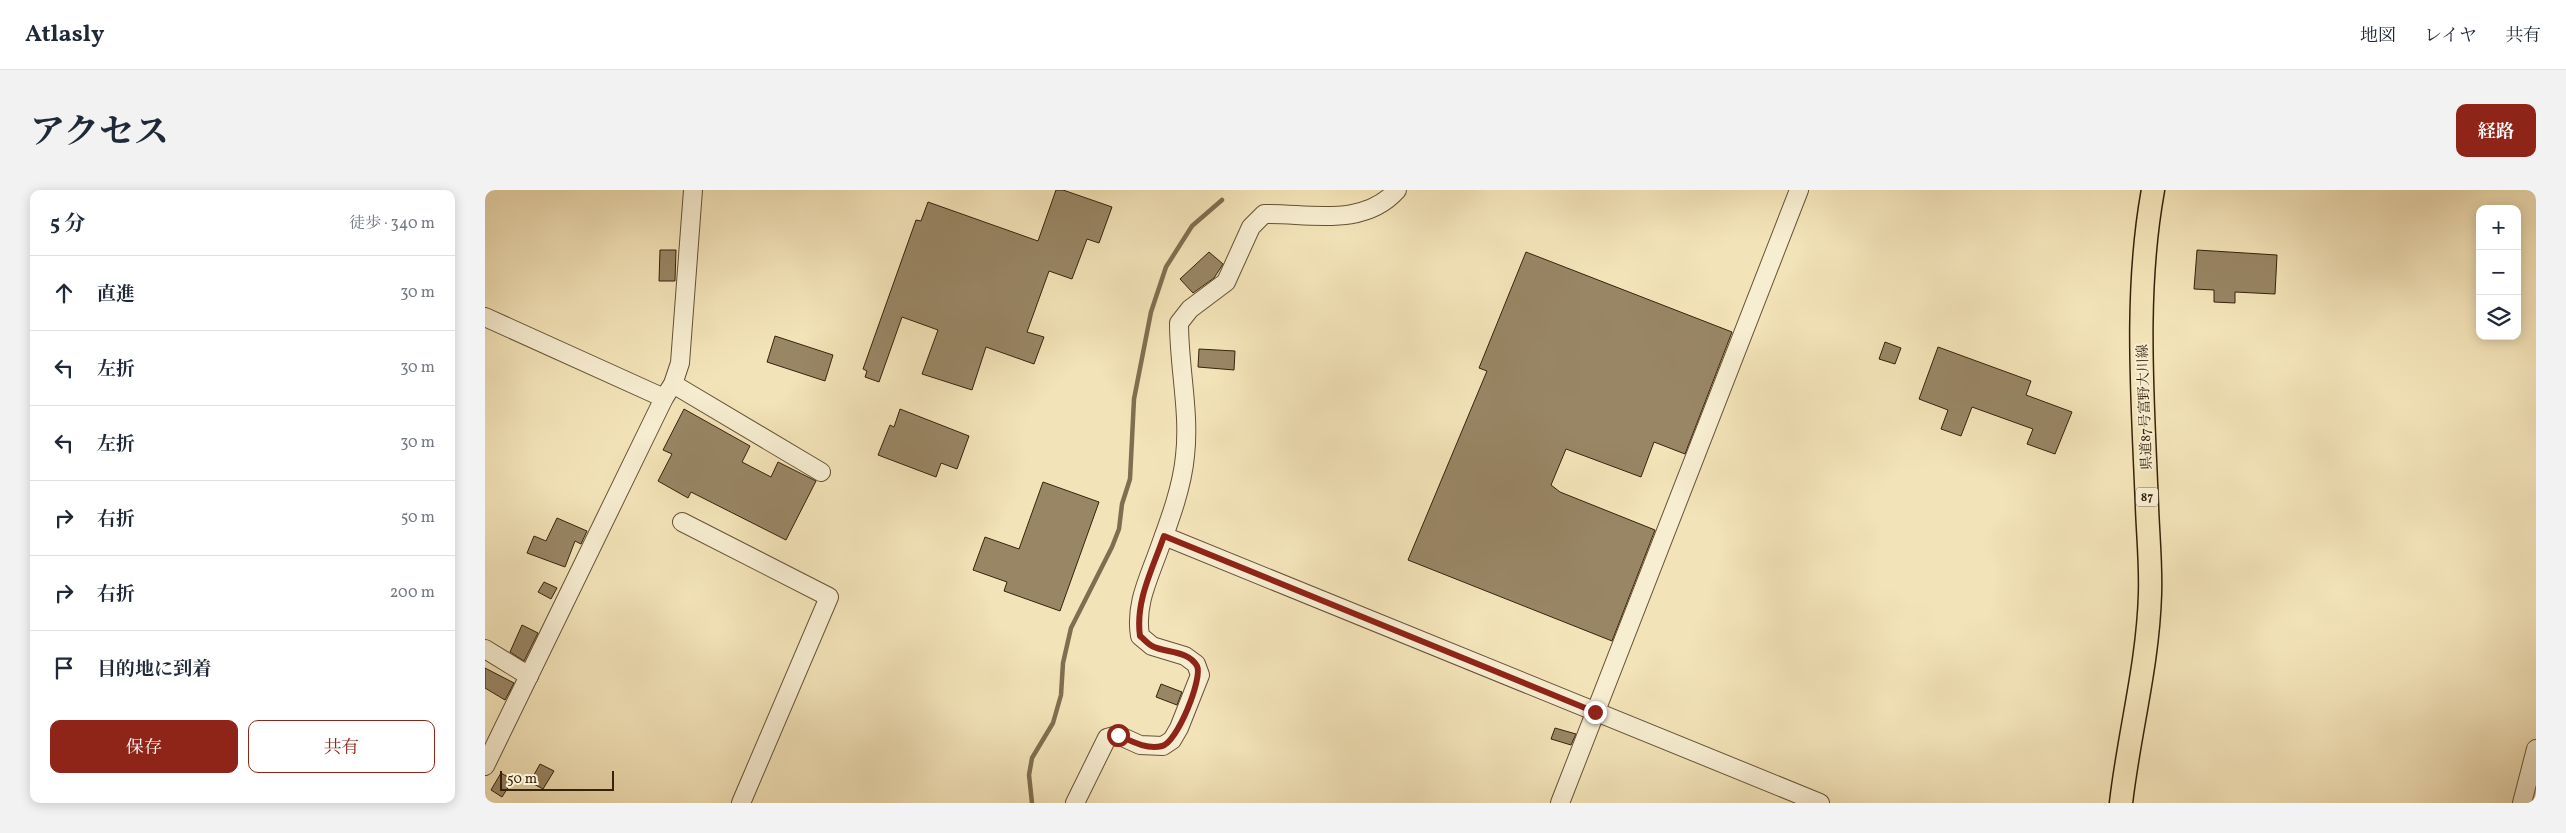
<!DOCTYPE html>
<html lang="ja">
<head>
<meta charset="utf-8">
<style>
  :root { --surface:#fff; --page:#f2f2f3; --text:#1f2937; --muted:#747a83; --line:#e0e1e3; --accent:#8f2418 }
  body { margin:0; font-family:Vollkorn,"Noto Serif JP",serif; background:var(--page); color:var(--text) }
  .controls { position:absolute; right:15px; top:15px; display:grid; overflow:hidden; border-radius:10px; box-shadow:0 2px 12px #0003 }
  .controls button { width:45px; height:45px; display:grid; place-items:center; padding:0; border:0; border-bottom:1px solid var(--line); background:var(--surface); color:var(--text); font:25px sans-serif }
  .scale { position:absolute; left:15px; bottom:12px; width:114px; box-sizing:border-box; padding-left:5px; border:2px solid #37220c; border-top:0; font-size:14px; line-height:18px; white-space:nowrap; color:#37220c; -webkit-text-stroke:4px #f7edd1; paint-order:stroke }
  .stop { position:absolute; width:15px; height:15px; margin:-11px; border:4px solid #8f2418; border-radius:50%; background:#fff }
  .stop.end { background:#8f2418; border-color:#fff; box-shadow:0 1px 5px #0008 }
  .list { margin:0; padding:0; list-style:none }
  h2 { display:flex; justify-content:space-between; align-items:center; height:65px; margin:0; padding:0 20px; font-size:21px }
  h2 small { font-size:16px; font-weight:400; color:var(--muted) }
  .list li { display:grid; grid-template-columns:32px 1fr auto; gap:15px; align-items:center; box-sizing:border-box; height:75px; padding:0 20px; border-top:1px solid var(--line) }
  .list b { display:block; font-size:19px; white-space:nowrap }
  .list em { font-size:16px; font-style:normal; color:var(--muted) }
  .actions { display:flex; gap:10px; padding:15px 20px }
  .actions a { flex:1; padding:11px 0; border:1px solid var(--accent); border-radius:10px; text-align:center; font-size:18px; color:var(--accent) }
  .actions .main { background:var(--accent); color:#fff }
  .icon { flex:none; width:28px; height:28px; fill:none; stroke:currentColor; stroke-width:2; stroke-linecap:round; stroke-linejoin:round }
  .map { position:relative; flex:none; width:2051px; height:613px; overflow:hidden; border-radius:10px }
  header { display:flex; align-items:center; gap:30px; box-sizing:border-box; height:70px; padding:0 25px; background:var(--surface); border-bottom:1px solid var(--line) }
  header strong { font-size:24px }
  nav { display:flex; gap:28px; margin-inline-start:auto; font-size:18px }
  .intro { display:flex; align-items:center; justify-content:space-between; box-sizing:border-box; height:120px; padding:0 30px }
  h1 { margin:0; font-size:35px }
  .button { padding:12px 22px; border-radius:10px; background:var(--accent); color:#fff; font-size:18px; font-weight:700 }
  main { display:flex; gap:30px; padding:0 30px }
  aside { flex:1; background:var(--surface); border-radius:10px; box-shadow:0 2px 12px #0003 }
  .map>svg:first-child { display:block }
  .lines { fill:none; stroke-linecap:round; stroke-linejoin:round }
  .stream { stroke:#816e50; stroke-width:4.5 }
  .building { fill:#998665; stroke:#37220c }
  .minor-casing { stroke:#665237; stroke-width:20 }
  .major-casing { stroke:#37220c; stroke-width:25 }
  .minor { stroke:#f7edd1; stroke-width:18 }
  .major { stroke:#f3e3b8; stroke-width:22 }
  .route { stroke:#8f2418; stroke-width:6 }
  .labels { text-anchor:middle; stroke-width:4; stroke-linejoin:round; paint-order:stroke }
  .shield { fill:#f7edd1; stroke:#715f47; stroke-width:1 }
  .shield-label { font-size:12px; font-weight:bold; fill:#37220c }
  .street-label { font-size:14px; fill:#37220c; stroke:#f7edd1 }
</style>
</head>
<body>
<header>
<strong>Atlasly</strong>
<nav><a>地図</a><a>レイヤ</a><a>共有</a></nav>
</header>
<div class="intro"><h1>アクセス</h1><a class="button">経路</a></div>
<main>
<aside>
<h2>5 分<small>徒歩 · 340 m</small></h2>
<ul class="list">
<li><svg class="icon" aria-label="ahead" viewBox="0 0 24 24"><path d="M12 20V5M6 11l6-6 6 6"/></svg><div><b>直進</b></div><em>30 m</em></li>
<li><svg class="icon" aria-label="left" viewBox="0 0 24 24"><path d="M17 20v-9H6M10 6l-5 5 5 5"/></svg><div><b>左折</b></div><em>30 m</em></li>
<li><svg class="icon" aria-label="left" viewBox="0 0 24 24"><path d="M17 20v-9H6M10 6l-5 5 5 5"/></svg><div><b>左折</b></div><em>30 m</em></li>
<li><svg class="icon" aria-label="right" viewBox="0 0 24 24"><path d="M7 20v-9h11M14 6l5 5-5 5"/></svg><div><b>右折</b></div><em>50 m</em></li>
<li><svg class="icon" aria-label="right" viewBox="0 0 24 24"><path d="M7 20v-9h11M14 6l5 5-5 5"/></svg><div><b>右折</b></div><em>200 m</em></li>
<li><svg class="icon" aria-label="arrive" viewBox="0 0 24 24"><path d="M6 21V4h12l-3 4 3 4H6"/></svg><div><b>目的地に到着</b></div></li>
</ul>
<div class="actions"><a class="main">保存</a><a>共有</a></div>
</aside>
<div class="map">
<svg width="2051" height="613" viewBox="0 0 2051 613">
  <rect width="100%" height="100%" fill="#f3e3b8"/>
  <filter id="stains"><feTurbulence type="fractalNoise" baseFrequency=".004" numOctaves="4"/><feColorMatrix values="0 0 0 0 .2 0 0 0 0 .09 0 0 0 0 .02 0 0 0 .5 -.17"/></filter>
  <radialGradient id="worn" r=".72"><stop offset=".6" stop-color="#630" stop-opacity="0"/><stop offset="1" stop-color="#630" stop-opacity=".3"/></radialGradient>
  <g class="lines">
    <path class="stream" d="M547,613L544,585L547,568L568,533L576,505L578,473L586,438L627,357L634,339L637,314L645,289L649,209L666,122L681,77L707,36L737,10"/>
  </g>
  <g class="building">
    <path d="M571,0H578L627,17L614,53L602,49L587,89L564,81L542,142L559,147L549,174L501,157L487,200L437,184L453,140L417,127L394,192L380,187L382,181L378,179L431,30L436,31L443,12L553,51Z"/>
    <path d="M175,60H191L190,91H174Z"/>
    <path d="M1712,60L1792,65L1790,104L1750,102V113L1729,112V100L1709,99Z"/>
    <path d="M724,62L738,74L729,88L708,103L695,89Z"/>
    <path d="M1041,62L1247,142L1200,264L1169,252L1156,287L1081,259L1066,295L1075,302L1170,340L1127,451L923,370L1002,181L994,178Z"/>
    <path d="M290,146L348,165L340,191L282,172Z"/>
    <path d="M1400,152L1416,158L1410,174L1394,169Z"/>
    <path d="M1453,157L1546,191L1541,205L1587,222L1570,264L1542,254L1548,239L1487,217L1476,246L1456,239L1463,220L1434,209Z"/>
    <path d="M714,159L750,161L749,180L713,177Z"/>
    <path d="M199,219L265,256L257,272L286,287L293,272L331,291L301,350L206,302L203,308L173,291L187,264L178,260Z"/>
    <path d="M415,219L484,246L472,279L456,273L451,287L393,265L405,235L409,237Z"/>
    <path d="M558,292L614,312L575,421L519,401L522,392L488,380L500,347L534,359Z"/>
    <path d="M72,328L102,341L96,354L90,351L80,377L42,363L49,346L61,351Z"/>
    <path d="M59,392L72,398L66,409L53,402Z"/>
    <path d="M37,435L53,443L39,471L25,462Z"/>
    <path d="M0,478L29,493L20,510L0,498Z"/>
    <path d="M676,494L697,502L692,515L671,507Z"/>
    <path d="M1070,538L1091,544L1086,555L1066,549Z"/>
    <path d="M55,574L69,581L58,599L45,592Z"/>
    <path d="M16,583L28,590L17,607L6,600Z"/>
  </g>
  <g class="lines">
    <defs>
      <g id="minor">
        <path d="M0,127L179,208"/>
        <path d="M188,194L336,282"/>
        <path d="M197,332L344,407L256,613"/>
        <path d="M679,346L1335,613"/>
        <path d="M0,459L44,486"/>
        <path d="M0,576L179,208L188,194L195,173L208,0"/>
        <path d="M590,613L622,548L633,545L655,555L678,556L687,550L694,538L715,485L711,474L700,466L667,456L655,446C650,415 663,390 673,362C684,332 697,298 700,266C705,222 694,178 694,133L705,119L741,92L766,37L779,24C824,23 878,38 912,0"/>
        <path d="M1075,613L1314,0"/>
        <path d="M2037,613L2051,559"/>
      </g>
      <path id="major" d="M1636,613C1644,543 1663,475 1665,404C1666,375 1663,345 1662,317C1658,212 1649,104 1668,0"/>
    </defs>
    <use href="#minor" class="minor-casing"/>
    <use href="#major" class="major-casing"/>
    <use href="#minor" class="minor"/>
    <use href="#major" class="major"/>
  </g>
  <g class="lines">
    <path class="route" d="M633,545C646,551 662,560 677,556C692,553 718,488 712,476C703,460 680,463 667,456C663,454 659,449 655,446C650,411 668,378 679,346L1110,522"/>
  </g>
  <g class="labels">
    <rect class="shield" x="1651" y="297.5" width="22" height="19" rx="4"/>
    <g class="shield-label">
      <text x="1662" y="311">87</text>
    </g>
    <g class="street-label">
      <text transform="translate(1659 217) rotate(-92)" y="5">県道87号富野大川線</text>
    </g>
  </g>
  <rect width="100%" height="100%" filter="url(#stains)"/>
  <rect width="100%" height="100%" fill="url(#worn)"/>
</svg>
<div class="controls">
<button>+</button>
<button>−</button>
<button><svg class="icon" aria-label="layers" viewBox="0 0 24 24"><path d="M12 4l9 5-9 5-9-5zM3 14l9 5 9-5"/></svg></button>
</div>
<div class="scale">50 m</div>
<div class="stop" style="left:633px;top:545px"></div>
<div class="stop end" style="left:1110px;top:522px"></div>
</div>
</main>
</body>
</html>
